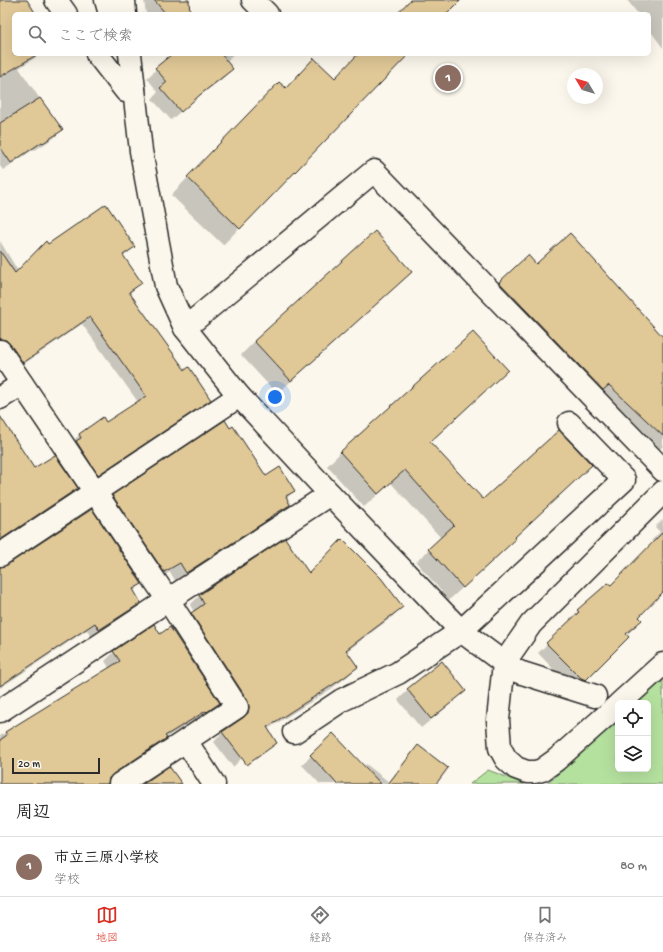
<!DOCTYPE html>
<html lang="ja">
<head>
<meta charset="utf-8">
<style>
  :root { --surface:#fff; --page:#f6f6f6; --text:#222; --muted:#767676; --line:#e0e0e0; --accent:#d93025 }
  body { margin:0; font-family:"Gochi Hand","Klee One",sans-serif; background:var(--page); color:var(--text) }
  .controls { position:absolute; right:12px; bottom:12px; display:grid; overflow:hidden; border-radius:6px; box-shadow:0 4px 16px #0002 }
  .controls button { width:36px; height:36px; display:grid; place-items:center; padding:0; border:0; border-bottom:1px solid var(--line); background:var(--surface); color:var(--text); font:20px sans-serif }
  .compass { position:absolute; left:567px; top:68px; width:36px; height:36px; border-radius:50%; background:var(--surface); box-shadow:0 4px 16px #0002; rotate:308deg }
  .scale { position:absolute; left:12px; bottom:10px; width:88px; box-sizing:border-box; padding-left:4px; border:2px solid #2b2b2b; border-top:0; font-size:11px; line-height:14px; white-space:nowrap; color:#2b2b2b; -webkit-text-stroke:3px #fbf7ec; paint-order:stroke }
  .you { position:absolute; left:275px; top:397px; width:14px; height:14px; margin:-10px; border:3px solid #fff; border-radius:50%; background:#1a73e8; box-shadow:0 0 0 6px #1a73e833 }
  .badge { display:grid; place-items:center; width:26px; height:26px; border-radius:50%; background:var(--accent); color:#fff; font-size:13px; font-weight:700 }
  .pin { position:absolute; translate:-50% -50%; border:2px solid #fff; box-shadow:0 1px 4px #0006 }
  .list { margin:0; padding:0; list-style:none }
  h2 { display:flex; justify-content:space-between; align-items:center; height:52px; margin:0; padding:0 16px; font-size:17px }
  h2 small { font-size:13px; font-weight:400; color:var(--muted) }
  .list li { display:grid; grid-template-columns:26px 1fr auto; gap:12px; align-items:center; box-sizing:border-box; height:60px; padding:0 16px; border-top:1px solid var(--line) }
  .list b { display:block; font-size:15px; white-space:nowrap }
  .list p { margin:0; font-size:13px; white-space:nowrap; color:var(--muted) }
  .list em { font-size:13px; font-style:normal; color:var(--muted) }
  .icon { flex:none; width:22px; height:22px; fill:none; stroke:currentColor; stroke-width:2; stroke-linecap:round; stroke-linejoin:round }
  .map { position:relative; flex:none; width:663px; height:784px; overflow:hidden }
  .search { position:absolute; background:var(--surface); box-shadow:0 4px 16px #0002; left:12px; right:12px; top:12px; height:44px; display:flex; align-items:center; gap:10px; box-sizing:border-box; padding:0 14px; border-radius:6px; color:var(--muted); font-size:15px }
  .sheet { height:112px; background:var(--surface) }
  nav { display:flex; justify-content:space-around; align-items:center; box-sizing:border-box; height:56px; border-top:1px solid var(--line); background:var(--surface); font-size:11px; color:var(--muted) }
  nav a { display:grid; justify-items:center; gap:2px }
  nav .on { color:var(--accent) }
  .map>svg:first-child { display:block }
  .green { fill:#b5e19f; stroke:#708665 }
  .shadow { fill:#0003 }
  .building { fill:#e0c897; stroke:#2b2b2b }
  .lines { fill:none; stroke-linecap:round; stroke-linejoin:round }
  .minor-casing { stroke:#2b2b2b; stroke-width:25 }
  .minor { stroke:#fbf7ec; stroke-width:22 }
</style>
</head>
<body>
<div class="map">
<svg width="663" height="784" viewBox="0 0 663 784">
  <rect width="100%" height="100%" fill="#fbf7ec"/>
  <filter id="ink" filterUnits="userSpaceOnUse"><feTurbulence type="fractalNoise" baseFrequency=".025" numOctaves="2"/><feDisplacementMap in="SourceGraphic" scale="8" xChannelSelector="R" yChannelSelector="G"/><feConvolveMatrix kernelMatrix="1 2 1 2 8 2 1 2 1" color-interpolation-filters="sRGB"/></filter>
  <g filter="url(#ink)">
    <g class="green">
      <path d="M663,679V784H547L618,719V769H648V703H636Z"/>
      <path d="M488,770L524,784H470Z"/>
    </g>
    <g class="shadow">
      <path d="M0,0H26L35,14H14V54H41L19,68L61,130L54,138L35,150L34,149L3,170L0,166Z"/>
      <path d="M144,0H188L189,14H146Z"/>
      <path d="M627,0H663V48L649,29V14H638Z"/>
      <path d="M173,54H234L226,62L232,69L222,79L190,103L171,120L152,99L158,92L147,78Z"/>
      <path d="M359,54H407L223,245L171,195L263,100L285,89L335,79Z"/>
      <path d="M0,241L18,271L48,245L134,247L123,257L141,283L129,294L184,371L210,400L202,407L90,481L72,442L79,435L106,424L138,402L82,324L15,370L0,349Z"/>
      <path d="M528,257L535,266L663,338V446L654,455L484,297Z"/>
      <path d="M397,285L277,394L241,355L255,341Z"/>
      <path d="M473,333L507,370L429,442L513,538L501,553L449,600L416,562L441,538L391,483L364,507L327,466L340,453Z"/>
      <path d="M0,418L34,470L76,488L69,496L0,542Z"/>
      <path d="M266,477L294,491L286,499L289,505L280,514L263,524L260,527L176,582L170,572L154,581L104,505L113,496Z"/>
      <path d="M663,519V591L637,617L631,630L625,635L628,637L576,689L571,688L538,653L570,622L569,620L578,611L610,587L654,543L651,541L660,532L655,527Z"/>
      <path d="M0,568L141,584L133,592L140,603L132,610L92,637L87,630L0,688Z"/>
      <path d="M308,574L401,607L392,617L346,652L357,667L348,676L331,689L263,732L242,758L233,767L214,742L223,732L239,722L240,716L182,623L194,612L190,605L199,596Z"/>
      <path d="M159,635L218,703L210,712L165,738L157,747L108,779L107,784H0V736L110,669L105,661L114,652Z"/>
      <path d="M442,662L464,691L455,700L421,728L398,700L408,690Z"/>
      <path d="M333,734L363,767L366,764L389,782L410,755L418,747L434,784H320L302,765Z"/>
    </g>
    <g class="building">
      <path d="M0,0H27L36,14H14V54H38L0,77Z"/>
      <path d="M154,0H189L190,14H166Z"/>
      <path d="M410,0H461L447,14H397Z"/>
      <path d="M172,54H221L233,69L201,94L181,112L160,88L167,82L155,68Z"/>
      <path d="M358,54H409L240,229L187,177L279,82L286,88L314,58L335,78Z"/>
      <path d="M40,98L63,130L43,143L42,142L11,163L0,147V123Z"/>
      <path d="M106,204L135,247L123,255L142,283L129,292L185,370L189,367L211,400L98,475L76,441L81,438L79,434L103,417L106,422L146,396L90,317L23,363L10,344L6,340L0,339V251L15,273L46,241L48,244Z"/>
      <path d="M375,231L412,272L291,381L254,341Z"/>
      <path d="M570,233L663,337V436L609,385L603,390L499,282L528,255L536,264Z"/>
      <path d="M473,332L508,370L430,442L483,499L559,430L592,465L514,538L515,540L463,588L428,549L454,525L405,470L378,494L340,452Z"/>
      <path d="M0,416L34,468L55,455L78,488L0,540Z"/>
      <path d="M225,420L230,428L233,426L266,476L280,467L295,491L286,496L290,505L270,517L271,518L186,573L180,563L164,572L112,495Z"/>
      <path d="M92,509L142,584L133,589L141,603L99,630L95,623L0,686V567L7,565Z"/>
      <path d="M663,532V592L639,617L642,620L626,634L629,637L586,680L581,678L546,643L579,612L577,610L608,583L611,585Z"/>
      <path d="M285,538L309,573L342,539L381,578L403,607L346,650L358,667L342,679L267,727L277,743L247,765L222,732L244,717L248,713L249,707L248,701L191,613L204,604L199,595Z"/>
      <path d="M154,624L160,634L170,627L220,703L207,712L206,711L165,736L167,738L113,774L109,778L108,784H0V740L7,735L5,732L120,661L113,651Z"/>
      <path d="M442,661L466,691L431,719L407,689Z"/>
      <path d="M333,733L381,784H337L310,755Z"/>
      <path d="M418,745L448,768L436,784H388Z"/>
      <path d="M169,766L182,784H143Z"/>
    </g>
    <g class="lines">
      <defs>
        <g id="minor">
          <path d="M56,0L66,14"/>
          <path d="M106,0L110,14"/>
          <path d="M124,0L125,14"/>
          <path d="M253,0L267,14"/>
          <path d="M97,54L126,91L134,89"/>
          <path d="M130,54L141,151L166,286L185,328L239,396L330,494L461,631L504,663L531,624L663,492"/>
          <path d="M185,328L374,171L663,470"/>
          <path d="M0,351L168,600L237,707L120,784"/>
          <path d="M0,398L22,384"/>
          <path d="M0,555L239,396"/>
          <path d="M595,696L519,672L504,663L498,720L500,748L506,759L516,768L527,772H535L542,770L556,760L618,705"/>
          <path d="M620,703L663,664"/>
          <path d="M0,711L168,600L330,494"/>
          <path d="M294,732L342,700L398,673L461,631L624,480L569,423"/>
          <path d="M186,741L214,784"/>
        </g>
      </defs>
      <use href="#minor" class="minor-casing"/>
      <use href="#minor" class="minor"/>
    </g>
  </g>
</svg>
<div class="controls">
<button><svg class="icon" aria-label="locate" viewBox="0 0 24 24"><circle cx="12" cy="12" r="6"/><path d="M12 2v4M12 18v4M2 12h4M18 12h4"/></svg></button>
<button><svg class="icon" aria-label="layers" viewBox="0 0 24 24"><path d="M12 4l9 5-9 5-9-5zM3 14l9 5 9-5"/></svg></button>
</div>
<svg class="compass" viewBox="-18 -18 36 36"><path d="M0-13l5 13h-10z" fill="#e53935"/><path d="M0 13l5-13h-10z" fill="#767676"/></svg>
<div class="scale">20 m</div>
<div class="you"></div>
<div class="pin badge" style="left:448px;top:78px;background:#8d6e63">1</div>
<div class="search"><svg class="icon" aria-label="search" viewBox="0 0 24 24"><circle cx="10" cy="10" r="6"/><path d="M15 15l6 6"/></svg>ここで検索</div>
</div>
<section class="sheet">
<h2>周辺<small></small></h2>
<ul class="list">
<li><span class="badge" style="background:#8d6e63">1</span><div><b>市立三原小学校</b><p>学校</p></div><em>80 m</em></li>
</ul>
</section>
<nav>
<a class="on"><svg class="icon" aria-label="map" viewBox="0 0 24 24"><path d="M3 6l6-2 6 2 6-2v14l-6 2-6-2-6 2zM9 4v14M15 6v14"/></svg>地図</a>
<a><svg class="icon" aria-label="directions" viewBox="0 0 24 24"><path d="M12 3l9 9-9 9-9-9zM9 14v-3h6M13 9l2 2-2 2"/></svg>経路</a>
<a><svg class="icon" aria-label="saved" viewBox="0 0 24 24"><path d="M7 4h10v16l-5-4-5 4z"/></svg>保存済み</a>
</nav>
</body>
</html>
